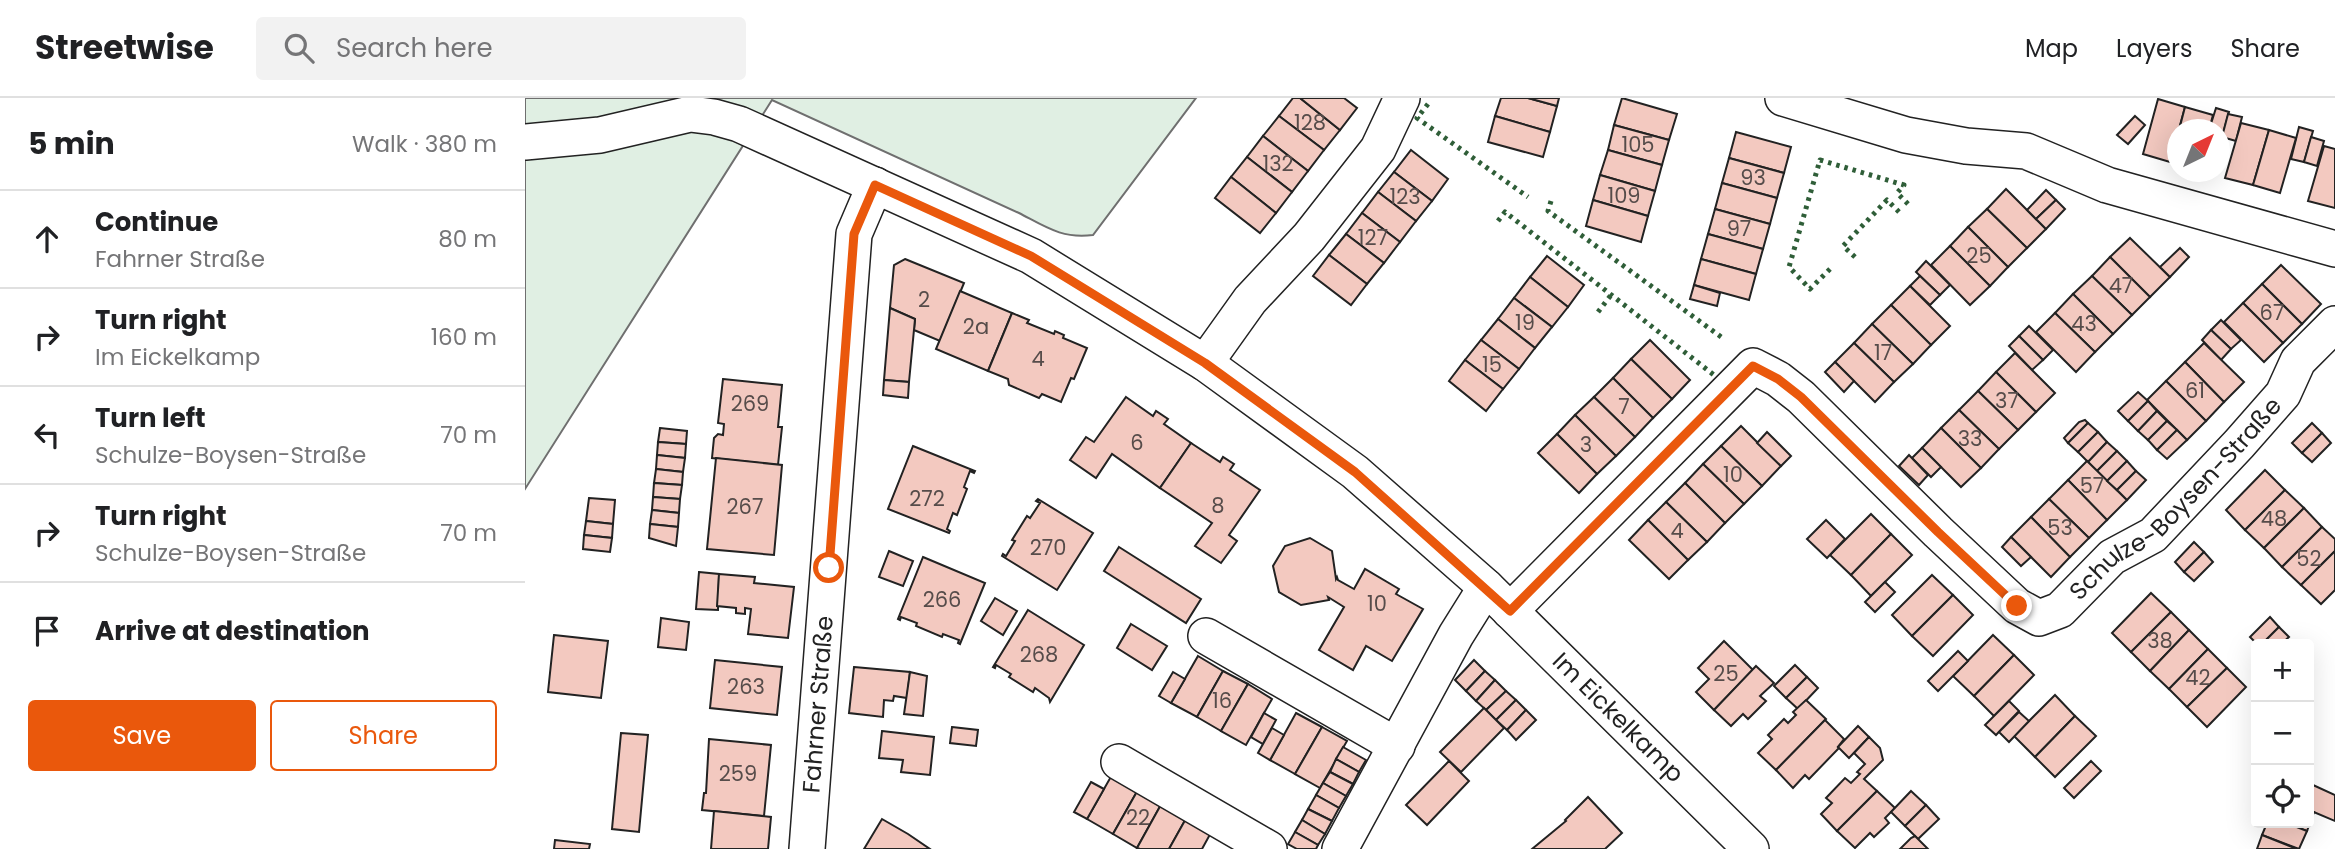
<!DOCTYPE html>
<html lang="en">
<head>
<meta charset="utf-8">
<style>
  :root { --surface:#fff; --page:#f2f2f2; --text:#202124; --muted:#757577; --line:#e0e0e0; --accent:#ea580c }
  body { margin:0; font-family:Poppins,sans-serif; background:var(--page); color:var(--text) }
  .controls { position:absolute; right:21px; bottom:21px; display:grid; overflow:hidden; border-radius:7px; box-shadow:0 7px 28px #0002 }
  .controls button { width:63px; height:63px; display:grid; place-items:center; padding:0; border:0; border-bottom:2px solid var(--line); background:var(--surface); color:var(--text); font:35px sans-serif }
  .compass { position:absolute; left:1642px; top:21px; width:63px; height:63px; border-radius:50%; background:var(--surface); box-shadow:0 7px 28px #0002; rotate:43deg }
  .stop { position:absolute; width:21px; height:21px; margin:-16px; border:5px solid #ea580c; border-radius:50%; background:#fff }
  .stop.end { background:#ea580c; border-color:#fff; box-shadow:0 2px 7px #0008 }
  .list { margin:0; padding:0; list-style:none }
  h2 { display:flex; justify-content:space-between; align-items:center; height:91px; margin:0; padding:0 28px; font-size:30px }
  h2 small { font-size:23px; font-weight:400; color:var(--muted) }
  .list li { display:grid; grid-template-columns:46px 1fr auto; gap:21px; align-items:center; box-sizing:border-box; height:98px; padding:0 28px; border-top:2px solid var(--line) }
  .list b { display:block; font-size:26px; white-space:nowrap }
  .list p { margin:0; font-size:23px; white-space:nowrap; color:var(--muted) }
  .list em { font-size:23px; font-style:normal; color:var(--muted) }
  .actions { display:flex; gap:14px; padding:21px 28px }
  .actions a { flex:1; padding:16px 0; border:2px solid var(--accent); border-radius:7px; text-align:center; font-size:24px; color:var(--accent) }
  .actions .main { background:var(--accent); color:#fff }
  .icon { flex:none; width:38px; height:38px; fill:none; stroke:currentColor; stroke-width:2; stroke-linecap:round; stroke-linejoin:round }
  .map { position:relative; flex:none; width:1810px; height:751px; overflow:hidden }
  header { display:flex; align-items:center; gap:42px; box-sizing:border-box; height:98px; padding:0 35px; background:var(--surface); border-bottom:2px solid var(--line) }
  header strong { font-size:33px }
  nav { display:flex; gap:38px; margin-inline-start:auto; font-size:24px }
  .search { width:490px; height:63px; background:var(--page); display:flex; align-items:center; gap:18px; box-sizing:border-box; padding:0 24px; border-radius:7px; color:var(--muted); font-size:26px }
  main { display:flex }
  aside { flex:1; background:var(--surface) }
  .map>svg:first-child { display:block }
  .green { fill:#e0efe3; stroke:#6f6f6f; stroke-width:2 }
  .building { fill:#f3c9c0; stroke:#222; stroke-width:2 }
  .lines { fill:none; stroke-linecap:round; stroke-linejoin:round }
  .minor-casing { stroke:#222; stroke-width:38 }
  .minor { stroke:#fff; stroke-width:35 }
  .hedge { stroke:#2f5e38; stroke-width:5; stroke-dasharray:3.5 5; stroke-linecap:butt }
  .route { stroke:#ea580c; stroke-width:9 }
  .labels { text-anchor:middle; stroke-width:5; stroke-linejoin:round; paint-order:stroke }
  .number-label { font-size:21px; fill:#564c4a }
  .street-label { font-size:24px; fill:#222; stroke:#fff }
</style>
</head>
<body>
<header>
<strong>Streetwise</strong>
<div class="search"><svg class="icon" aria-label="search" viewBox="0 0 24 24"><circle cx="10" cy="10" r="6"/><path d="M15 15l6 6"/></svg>Search here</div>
<nav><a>Map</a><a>Layers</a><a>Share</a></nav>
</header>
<main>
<aside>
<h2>5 min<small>Walk · 380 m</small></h2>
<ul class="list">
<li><svg class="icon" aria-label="ahead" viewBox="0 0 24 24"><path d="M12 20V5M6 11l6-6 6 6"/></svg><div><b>Continue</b><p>Fahrner Straße</p></div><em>80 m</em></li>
<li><svg class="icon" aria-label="right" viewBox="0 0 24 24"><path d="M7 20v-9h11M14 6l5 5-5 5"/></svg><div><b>Turn right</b><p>Im Eickelkamp</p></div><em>160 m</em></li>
<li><svg class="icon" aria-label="left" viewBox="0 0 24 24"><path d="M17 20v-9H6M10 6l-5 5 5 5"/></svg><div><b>Turn left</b><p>Schulze-Boysen-Straße</p></div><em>70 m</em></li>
<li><svg class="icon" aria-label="right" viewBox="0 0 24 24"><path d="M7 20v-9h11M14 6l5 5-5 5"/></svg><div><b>Turn right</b><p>Schulze-Boysen-Straße</p></div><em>70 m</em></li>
<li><svg class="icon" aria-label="arrive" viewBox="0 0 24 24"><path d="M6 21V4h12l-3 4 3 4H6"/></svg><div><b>Arrive at destination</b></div></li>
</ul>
<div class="actions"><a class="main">Save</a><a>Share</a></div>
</aside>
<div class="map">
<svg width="1810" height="751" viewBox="0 0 1810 751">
  <rect width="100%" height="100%" fill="#fff"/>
  <path class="green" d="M0,0H671L568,137C537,141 521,129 494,115L247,2L0,391Z"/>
  <g class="building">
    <path d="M768,0H775L815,32L799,52L754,18Z"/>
    <path d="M775,0H819L832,10L815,32Z"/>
    <path d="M976,0H1003L1032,8L1025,34L970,18Z"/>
    <path d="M1003,0H1034L1032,8Z"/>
    <path d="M1097,0L1152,16L1144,42L1089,27Z"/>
    <path d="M1633,1L1660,9L1645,64L1618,56Z"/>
    <path d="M1660,9L1688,17L1684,32H1654Z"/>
    <path d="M1691,10L1704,14L1697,39H1694V32H1684Z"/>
    <path d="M1703,16L1717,19L1711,43L1697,39Z"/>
    <path d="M754,18L799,52L783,73L738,38Z"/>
    <path d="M970,18L1025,34L1018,59L963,44Z"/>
    <path d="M1610,18L1620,27L1603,46L1592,37Z"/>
    <path d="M1716,25L1744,32L1728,87L1700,80Z"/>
    <path d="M1089,27L1144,42L1137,67L1083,52Z"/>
    <path d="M1774,29L1788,33L1779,64L1766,61Z"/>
    <path d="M1744,32L1771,40L1755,95L1728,87Z"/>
    <path d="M1211,34L1266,49L1259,75L1204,60Z"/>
    <path d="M738,38L783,73L767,94L722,59Z"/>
    <path d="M1786,39L1799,43L1792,68L1779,64Z"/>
    <path d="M1799,48L1810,51V110L1783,103Z"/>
    <path d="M886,52L923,81L907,103L869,74Z"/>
    <path d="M1083,52L1137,67L1130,93L1075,77Z"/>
    <path d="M722,59L767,94L751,115L706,79Z"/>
    <path d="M1204,60L1259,75L1252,100L1197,85Z"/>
    <path d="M869,74L907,103L891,123L853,94Z"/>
    <path d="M1075,77L1130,93L1123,118L1068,102Z"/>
    <path d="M706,79L751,115L735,135L690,100Z"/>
    <path d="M1197,85L1252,100L1245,126L1190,111Z"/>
    <path d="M1481,91L1521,131L1502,150L1462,111Z"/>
    <path d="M1521,92L1531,102L1511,121L1502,112Z"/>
    <path d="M853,94L891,123L875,144L837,115Z"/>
    <path d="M1068,102L1123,118L1116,144L1061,128Z"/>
    <path d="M1531,102L1540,111L1521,131L1511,121Z"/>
    <path d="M1190,111L1245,126L1238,151L1183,136Z"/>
    <path d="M1462,111L1502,150L1483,169L1443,129Z"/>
    <path d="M837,115L875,144L859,165L821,136Z"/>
    <path d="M1443,129L1483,169L1465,188L1425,148Z"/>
    <path d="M821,136L859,165L842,186L804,157Z"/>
    <path d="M1183,136L1238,151L1231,176L1176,161Z"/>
    <path d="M1605,140L1645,179L1625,199L1585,159Z"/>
    <path d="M1425,148L1465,188L1445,207L1406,167Z"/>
    <path d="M1655,150L1664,159L1645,179L1635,169Z"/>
    <path d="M804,157L842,186L826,207L788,178Z"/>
    <path d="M1022,158L1059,187L1043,209L1005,179Z"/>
    <path d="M1585,159L1625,199L1607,217L1567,178Z"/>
    <path d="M380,161L439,185L415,243L389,232L390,221L365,210L369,167Z"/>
    <path d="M1176,161L1231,176L1224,202L1169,187Z"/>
    <path d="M1401,163L1425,187L1415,197L1391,174Z"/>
    <path d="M1756,167L1796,206L1777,226L1737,186Z"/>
    <path d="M1395,178L1415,197L1405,207L1385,188Z"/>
    <path d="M1567,178L1607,217L1588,236L1548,196Z"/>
    <path d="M1005,179L1043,209L1027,229L989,200Z"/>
    <path d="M1737,186L1777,226L1758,245L1718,205Z"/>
    <path d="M1169,187L1195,195L1192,208L1165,201Z"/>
    <path d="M1385,188L1425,228L1406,247L1366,207Z"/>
    <path d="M435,193L487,215L463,273L411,251Z"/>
    <path d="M1548,196L1588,236L1570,254L1530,215Z"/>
    <path d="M989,200L1027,229L1010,250L973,221Z"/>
    <path d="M1718,205L1758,245L1739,264L1699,224Z"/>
    <path d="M1366,207L1406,247L1388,266L1347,226Z"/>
    <path d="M365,210L390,221L384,284L359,282Z"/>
    <path d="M487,215L504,222L502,225L529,236L530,233L539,237L538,240L562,250L549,281L546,280L536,304L517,296L514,300L484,287L483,281L463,273Z"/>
    <path d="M1530,215L1570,254L1551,274L1511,234Z"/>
    <path d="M973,221L1010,250L994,271L956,242Z"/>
    <path d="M1696,222L1716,242L1706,251L1686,232Z"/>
    <path d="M1347,226L1388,266L1369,284L1329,245Z"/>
    <path d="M1504,228L1528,252L1518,262L1494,238Z"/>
    <path d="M1686,232L1706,251L1696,262L1677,242Z"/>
    <path d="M1494,238L1518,262L1507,272L1484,248Z"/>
    <path d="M956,242L994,271L978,291L940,262Z"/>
    <path d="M1125,242L1165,282L1147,301L1106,261Z"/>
    <path d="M1329,245L1369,284L1350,304L1310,264Z"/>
    <path d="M1679,245L1719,284L1699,304L1660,264Z"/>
    <path d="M1490,255L1530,295L1511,314L1471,274Z"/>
    <path d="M1106,261L1147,301L1128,320L1088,280Z"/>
    <path d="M940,262L978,291L961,313L924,283Z"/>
    <path d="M1310,264L1329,283L1319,294L1300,274Z"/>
    <path d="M1660,264L1699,304L1681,323L1641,283Z"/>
    <path d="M1471,274L1511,314L1493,332L1453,293Z"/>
    <path d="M1088,280L1128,320L1110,339L1069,299Z"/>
    <path d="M198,281L257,287L253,329H257L253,367L187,360L189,340L193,336L198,337L199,326L193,325Z"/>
    <path d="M359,282L384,284L383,300L358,297Z"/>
    <path d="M1641,283L1681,323L1662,342L1622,302Z"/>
    <path d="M1453,293L1493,332L1474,351L1434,312Z"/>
    <path d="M1613,294L1623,303L1603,323L1593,313Z"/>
    <path d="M601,299L628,318L631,313L643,321L639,326L666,345L635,390L587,356L571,380L545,362L561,339L569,344Z"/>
    <path d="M1069,299L1110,339L1091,358L1050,317Z"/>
    <path d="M1623,303L1632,313L1613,333L1603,323Z"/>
    <path d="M1434,312L1474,351L1456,370L1416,330Z"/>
    <path d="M1632,313L1642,323L1623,342L1613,333Z"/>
    <path d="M1050,317L1091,358L1072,376L1032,336Z"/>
    <path d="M1560,322L1563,325L1543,345L1539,340L1554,324Z"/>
    <path d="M1642,323L1652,332L1632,352L1623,342Z"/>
    <path d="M1563,325L1573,334L1553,354L1543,345Z"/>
    <path d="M1787,325L1797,335L1777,355L1767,345Z"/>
    <path d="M1216,328L1256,368L1237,388L1196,348Z"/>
    <path d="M135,330L162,333L161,346L133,344Z"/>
    <path d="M1416,330L1456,370L1436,389L1397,350Z"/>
    <path d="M1652,332L1662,342L1642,361L1632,352Z"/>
    <path d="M1242,334L1266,358L1256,368L1232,345Z"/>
    <path d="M1573,334L1582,344L1563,364L1553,354Z"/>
    <path d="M1797,335L1806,345L1787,364L1777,355Z"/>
    <path d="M1032,336L1072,376L1054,395L1013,355Z"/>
    <path d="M133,344L161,346L160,360L132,357Z"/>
    <path d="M1582,344L1592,353L1572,373L1563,364Z"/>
    <path d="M666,345L695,364L698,359L709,366L705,372L735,392L704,437L712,443L696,465L670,448L687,425L635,390Z"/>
    <path d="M388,348L450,373L449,375L445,373L439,389L442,391L432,417L428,415L422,431L425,433L424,435L363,411Z"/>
    <path d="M1196,348L1237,388L1219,406L1178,366Z"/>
    <path d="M1397,350L1416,369L1406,379L1387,360Z"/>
    <path d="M1592,353L1602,363L1582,383L1572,373Z"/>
    <path d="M132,357L160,360L158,374L131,371Z"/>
    <path d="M1384,357L1403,377L1394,387L1374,368Z"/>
    <path d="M191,360L257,367L249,457L182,451Z"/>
    <path d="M1562,363L1602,402L1582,422L1543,382Z"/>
    <path d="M1602,363L1611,373L1592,392L1582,383Z"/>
    <path d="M1178,366L1219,406L1200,425L1160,385Z"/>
    <path d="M131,371L158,374L157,387L129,385Z"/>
    <path d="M1740,372L1760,392L1720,432L1701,412Z"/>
    <path d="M1611,373L1621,382L1602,402L1592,392Z"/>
    <path d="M1543,382L1582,422L1564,440L1524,401Z"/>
    <path d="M129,385L157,387L155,401L128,399Z"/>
    <path d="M1160,385L1200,425L1182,444L1141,404Z"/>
    <path d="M1760,392L1779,410L1739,450L1720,432Z"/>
    <path d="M128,399L155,401L154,415L127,412Z"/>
    <path d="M64,400L90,402L88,426L61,423Z"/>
    <path d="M513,401L568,435L532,492L477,458L478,456L481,458L490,443L487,442L502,418L505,420L515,405L511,403Z"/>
    <path d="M1524,401L1564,440L1545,459L1506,419Z"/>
    <path d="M1141,404L1182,444L1163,462L1123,422Z"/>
    <path d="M1779,410L1797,429L1757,469L1739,450Z"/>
    <path d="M127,412L154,415L153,429L125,426Z"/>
    <path d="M1346,416L1366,436L1326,477L1305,457Z"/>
    <path d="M1506,419L1545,459L1526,479L1486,439Z"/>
    <path d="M1123,422L1163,462L1144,481L1104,442Z"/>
    <path d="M1301,422L1320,441L1302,460L1282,441Z"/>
    <path d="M61,423L88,426L87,440L59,437Z"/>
    <path d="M125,426L153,429L151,448L124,440Z"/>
    <path d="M1797,429L1810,441V453L1776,487L1757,469Z"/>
    <path d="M1366,436L1387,457L1346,498L1326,477Z"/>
    <path d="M59,437L87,440L85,454L58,451Z"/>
    <path d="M1486,439L1506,459L1496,468L1477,449Z"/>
    <path d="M785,440L807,453L811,481L812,479L813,482L829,491L840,471L874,491L871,496L898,511L867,563L841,548L828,572L794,552L819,509L803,499L804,502L776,507L754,494L748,468L760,448Z"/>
    <path d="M1669,444L1679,454L1659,474L1650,464Z"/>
    <path d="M594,449L676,501L661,525L579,473Z"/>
    <path d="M364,453L388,463L378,488L354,479Z"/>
    <path d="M1810,453V492L1796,506L1776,487Z"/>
    <path d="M1679,454L1688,464L1669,483L1659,474Z"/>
    <path d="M398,459L460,485L435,546L433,545L434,542L418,536L417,539L391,528L392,525L376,519L375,522L373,521Z"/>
    <path d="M174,474L194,476L193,512L171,511Z"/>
    <path d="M194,476L230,479L229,485L269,489L263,540L223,536L226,511L220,510V516L211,515V510L192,508Z"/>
    <path d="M1407,477L1428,497L1387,538L1367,517Z"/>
    <path d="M1360,484L1370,494L1350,514L1340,504Z"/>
    <path d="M1626,495L1646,514L1606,554L1587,535Z"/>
    <path d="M1428,497L1448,517L1408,558L1387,538Z"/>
    <path d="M470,500L492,513L478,537L456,523Z"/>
    <path d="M503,512L559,547L525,604L524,600L510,590L508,594L484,579L486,576L471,567L470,570L468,569Z"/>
    <path d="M1646,514L1664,532L1625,573L1606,554Z"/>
    <path d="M1745,519L1754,529L1737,546H1732L1725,539Z"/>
    <path d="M136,520L164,524L161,552L133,549Z"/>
    <path d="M606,526L642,548L627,572L592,550Z"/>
    <path d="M1754,529L1764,539L1756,546H1737Z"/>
    <path d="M1664,532L1683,551L1644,591L1625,573Z"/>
    <path d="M29,537L83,543L76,600L23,594Z"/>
    <path d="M1468,537L1489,557L1449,598L1428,578Z"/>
    <path d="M1199,543L1228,572L1189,612L1171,594L1184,581L1173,570Z"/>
    <path d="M1683,551L1702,570L1662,609L1644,591Z"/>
    <path d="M1433,553L1443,563L1413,593L1403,583Z"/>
    <path d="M1489,557L1509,577L1469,618L1449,598Z"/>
    <path d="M673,558L698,573L672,619L646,605Z"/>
    <path d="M190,562L257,569L252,617L185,610Z"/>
    <path d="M949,562L960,573L941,593L930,582Z"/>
    <path d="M1270,567L1282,579L1261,600L1249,588Z"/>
    <path d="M1231,568L1249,585L1235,598L1241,603L1223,621L1218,616L1206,628L1189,612Z"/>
    <path d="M329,569L385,574L382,600L369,598L368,603L359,602L358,619L324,615Z"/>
    <path d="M1702,570L1721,589L1682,629L1662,609Z"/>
    <path d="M698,573L723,586L696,633L672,619Z"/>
    <path d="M960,573L970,582L951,603L941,593Z"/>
    <path d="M385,574L402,578L398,618L379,616Z"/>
    <path d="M648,574L660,581L646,605L634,598Z"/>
    <path d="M1282,579L1293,590L1273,611L1261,600Z"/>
    <path d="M970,582L981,593L961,612L951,603Z"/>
    <path d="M723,586L747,601L721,647L696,633Z"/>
    <path d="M981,593L991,602L971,622L961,612Z"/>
    <path d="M1530,597L1550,618L1510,659L1489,638Z"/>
    <path d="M991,602L1001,612L982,632L971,622Z"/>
    <path d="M1281,602L1301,621L1251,672L1233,655L1247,641L1243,637L1259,621L1263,625L1271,617L1268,614Z"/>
    <path d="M1484,603L1494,613L1471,637L1460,627Z"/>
    <path d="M959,610L979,630L936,674L915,654Z"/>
    <path d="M1001,612L1011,622L991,642L982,632Z"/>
    <path d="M1494,614L1504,623L1484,644L1474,634Z"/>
    <path d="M739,615L751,622L738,646L726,639Z"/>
    <path d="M771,615L797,629L770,676L745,662Z"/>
    <path d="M1550,618L1571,638L1530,679L1510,659Z"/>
    <path d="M1300,622L1319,641L1313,649L1314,650L1284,681L1280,677L1268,690L1251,672Z"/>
    <path d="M1333,628L1344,639L1324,660L1313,649Z"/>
    <path d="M427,629L453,632L451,648L425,645Z"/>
    <path d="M797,629L822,643L795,690L770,676Z"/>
    <path d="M747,630L759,637L745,662L733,655Z"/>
    <path d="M357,633L409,639L405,677L376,674L378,662L354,660Z"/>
    <path d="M96,635L123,637L114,734L87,731Z"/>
    <path d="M1344,639L1355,650L1358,662L1339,681L1352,693L1312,733L1296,716L1307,705L1301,700L1320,680L1326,685L1335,676L1332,674L1340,666L1329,655Z"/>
    <path d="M184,641L246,647L239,718L177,712L179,695H181Z"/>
    <path d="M818,649L841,662L834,674L811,661Z"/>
    <path d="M811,661L834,674L828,686L805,674Z"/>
    <path d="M924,663L944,683L902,727L881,707Z"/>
    <path d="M1566,663L1576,673L1549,700L1539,690Z"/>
    <path d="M805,674L828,686L821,698L798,685Z"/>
    <path d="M588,675L614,690L588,736L562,721Z"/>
    <path d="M566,684L579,691L562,721L549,714Z"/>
    <path d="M798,685L821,698L814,710L791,697Z"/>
    <path d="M1788,687L1810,697V723L1784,712V697Z"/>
    <path d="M614,690L638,703L612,750L588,736Z"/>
    <path d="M1352,693L1370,710L1360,720L1364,725L1349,739L1345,735L1330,750L1312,733Z"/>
    <path d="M1386,693L1401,707L1380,728L1366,714Z"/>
    <path d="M791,697L814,710L807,723L783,711Z"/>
    <path d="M1063,699L1097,735L1080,751H1007L1041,723L1040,722Z"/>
    <path d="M638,703L663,717L644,751H615L612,750Z"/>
    <path d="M1401,707L1414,721L1393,741L1380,728Z"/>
    <path d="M783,711L807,723L800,736L777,722Z"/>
    <path d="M1784,712L1789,714L1782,733L1761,725H1784Z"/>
    <path d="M189,713L246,719L243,751H186Z"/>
    <path d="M663,717L688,731L677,751H644Z"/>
    <path d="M357,721L383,736L405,751H339Z"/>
    <path d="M777,722L800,736L793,747L770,734Z"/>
    <path d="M1742,725H1761L1782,733L1774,751L1737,737Z"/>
    <path d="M770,734L793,747L791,751H772L763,746Z"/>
    <path d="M1737,737L1772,751H1732Z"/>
    <path d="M1390,738L1403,751H1375L1386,740Z"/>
    <path d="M30,742L65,746L64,751H29Z"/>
  </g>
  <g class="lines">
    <defs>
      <g id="minor">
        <path d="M1258,0L1381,37L1441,48L1501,53L1582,87L1810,151"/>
        <path id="s1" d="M0,44L75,37L165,16L189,19L214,26L506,158L680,265L830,374L961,489L1226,751"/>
        <path d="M680,265L725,202L784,139L853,51L877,0"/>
        <path id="s2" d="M985,513L1228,268L1253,281L1276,299L1413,434L1492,508L1514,520L1535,512L1587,459L1628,437L1714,346L1758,296L1773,263L1810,226"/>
        <path d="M681,538L872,648"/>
        <path d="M594,664L744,751"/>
        <path id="s3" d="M282,751L329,136L350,87"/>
        <path d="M815,751L931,537L961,489"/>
      </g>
    </defs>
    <use href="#minor" class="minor-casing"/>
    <use href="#minor" class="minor"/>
    <g class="hedge">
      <path d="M903,6L892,20L1003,99"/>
      <path d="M1026,103L1023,113L1199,241"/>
      <path d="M973,123L980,114L1189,277"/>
      <path d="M1330,159L1318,148L1362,102L1374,114"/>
      <path d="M1305,171L1285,191L1264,169L1295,62L1379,87L1372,95L1383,106"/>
      <path d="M1073,214L1086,197"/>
    </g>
  </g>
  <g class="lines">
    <path class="route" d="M304,470L329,136L350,87L506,158L680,265L830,374L985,513L1228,268L1253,281L1276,299L1413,434L1492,508"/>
  </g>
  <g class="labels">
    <g class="number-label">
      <text x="785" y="32">128</text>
      <text x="1113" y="54">105</text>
      <text x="753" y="73">132</text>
      <text x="1228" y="87">93</text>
      <text x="1099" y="105">109</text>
      <text x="880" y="106">123</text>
      <text x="1214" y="138">97</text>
      <text x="848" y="147">127</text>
      <text x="1454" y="165">25</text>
      <text x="1596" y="195">47</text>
      <text x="399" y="209">2</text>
      <text x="1747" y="222">67</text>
      <text x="1000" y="232">19</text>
      <text x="1559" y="233">43</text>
      <text x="451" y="236">2a</text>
      <text x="1358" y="262">17</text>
      <text x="513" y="268">4</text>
      <text x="967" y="274">15</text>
      <text x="1670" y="300">61</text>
      <text x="1482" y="310">37</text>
      <text x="225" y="313">269</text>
      <text x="1099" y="316">7</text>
      <text x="1445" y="348">33</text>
      <text x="612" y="352">6</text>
      <text x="1061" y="354">3</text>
      <text x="1208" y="384">10</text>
      <text x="1567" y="395">57</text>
      <text x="402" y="408">272</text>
      <text x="693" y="415">8</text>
      <text x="220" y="416">267</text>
      <text x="1749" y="428">48</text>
      <text x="1535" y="437">53</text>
      <text x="1152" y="440">4</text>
      <text x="523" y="457">270</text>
      <text x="1784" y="468">52</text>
      <text x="417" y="509">266</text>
      <text x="852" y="513">10</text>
      <text x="1635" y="550">38</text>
      <text x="514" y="564">268</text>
      <text x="1201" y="583">25</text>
      <text x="1673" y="587">42</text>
      <text x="221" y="596">263</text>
      <text x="697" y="610">16</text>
      <text x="213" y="683">259</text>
      <text x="613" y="727">22</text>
    </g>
    <g class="street-label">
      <text dy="8" stroke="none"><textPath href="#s2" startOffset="912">Schulze-Boysen-Straße</textPath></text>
      <text dy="8" stroke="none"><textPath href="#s3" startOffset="145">Fahrner Straße</textPath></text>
      <text dy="8" stroke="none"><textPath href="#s1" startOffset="1288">Im Eickelkamp</textPath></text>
    </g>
  </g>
</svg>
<div class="controls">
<button>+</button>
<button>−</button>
<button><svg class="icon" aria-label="locate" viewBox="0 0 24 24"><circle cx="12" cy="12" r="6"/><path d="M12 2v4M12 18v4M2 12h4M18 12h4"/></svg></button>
</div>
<svg class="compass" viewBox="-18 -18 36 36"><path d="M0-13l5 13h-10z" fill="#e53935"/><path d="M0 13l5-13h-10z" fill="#757577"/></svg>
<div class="stop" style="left:304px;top:470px"></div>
<div class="stop end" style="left:1492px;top:508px"></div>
</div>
</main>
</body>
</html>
